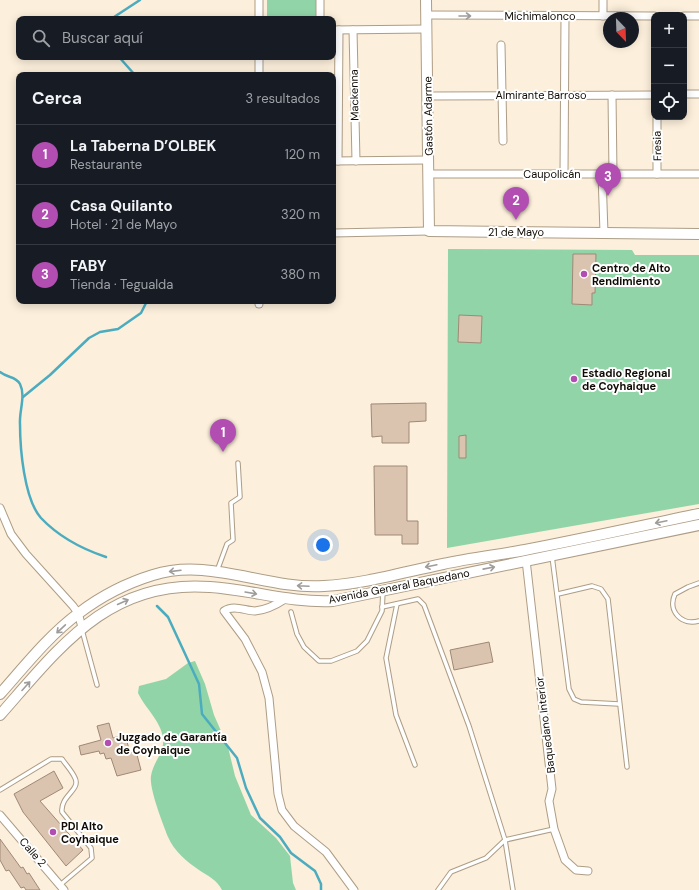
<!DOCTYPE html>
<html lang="es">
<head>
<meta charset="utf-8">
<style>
  :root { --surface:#171b24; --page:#242831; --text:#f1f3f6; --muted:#9ea1a6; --line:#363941; --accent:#b24db2 }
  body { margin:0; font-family:"DM Sans",sans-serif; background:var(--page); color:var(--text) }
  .controls { position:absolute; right:12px; top:12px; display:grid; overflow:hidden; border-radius:8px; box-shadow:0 2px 10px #0003 }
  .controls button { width:36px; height:36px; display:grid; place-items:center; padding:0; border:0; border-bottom:1px solid var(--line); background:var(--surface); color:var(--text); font:20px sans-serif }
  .compass { position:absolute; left:603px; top:12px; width:36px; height:36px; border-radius:50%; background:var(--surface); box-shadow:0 2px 10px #0003; rotate:157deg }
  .you { position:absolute; left:323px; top:545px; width:14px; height:14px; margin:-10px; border:3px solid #fff; border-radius:50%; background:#1a73e8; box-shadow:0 0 0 6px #1a73e833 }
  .badge { display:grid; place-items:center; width:26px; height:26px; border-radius:50%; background:var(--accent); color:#fff; font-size:13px; font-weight:700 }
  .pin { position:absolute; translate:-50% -33px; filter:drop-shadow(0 1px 2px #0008) }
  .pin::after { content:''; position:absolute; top:21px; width:14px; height:12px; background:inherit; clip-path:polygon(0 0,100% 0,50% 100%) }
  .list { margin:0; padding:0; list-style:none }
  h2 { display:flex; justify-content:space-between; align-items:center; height:52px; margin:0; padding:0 16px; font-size:17px }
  h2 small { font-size:13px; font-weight:400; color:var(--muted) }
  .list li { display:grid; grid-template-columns:26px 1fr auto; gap:12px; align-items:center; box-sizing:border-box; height:60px; padding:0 16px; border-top:1px solid var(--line) }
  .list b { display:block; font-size:15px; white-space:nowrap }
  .list p { margin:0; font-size:13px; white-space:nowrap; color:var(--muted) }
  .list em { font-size:13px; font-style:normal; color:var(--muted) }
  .icon { flex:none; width:22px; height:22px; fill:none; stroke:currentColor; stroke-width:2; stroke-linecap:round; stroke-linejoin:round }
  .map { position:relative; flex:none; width:699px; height:890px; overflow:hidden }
  .search { position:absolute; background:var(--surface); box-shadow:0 2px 10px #0003; left:16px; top:16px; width:320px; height:44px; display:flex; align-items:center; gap:10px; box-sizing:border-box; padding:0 14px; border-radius:8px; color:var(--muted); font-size:15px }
  .panel { position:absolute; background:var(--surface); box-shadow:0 2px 10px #0003; left:16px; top:72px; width:320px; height:232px; border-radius:8px }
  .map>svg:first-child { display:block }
  .green { fill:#91d4a8 }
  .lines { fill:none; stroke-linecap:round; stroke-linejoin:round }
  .stream { stroke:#4cacbf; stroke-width:2.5 }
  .building { fill:#dac3af; stroke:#9f8976 }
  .lane-casing { stroke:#ad9d86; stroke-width:5.5 }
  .street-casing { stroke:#ad9d86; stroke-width:9 }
  .secondary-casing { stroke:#ad9d86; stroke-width:12 }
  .lane { stroke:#fff; stroke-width:3.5 }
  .street { stroke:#fff; stroke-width:7 }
  .secondary { stroke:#fff; stroke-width:10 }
  .oneway { stroke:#9f9d9b }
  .poi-dot { fill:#b24db2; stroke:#fff; stroke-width:1.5 }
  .labels { text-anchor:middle; stroke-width:4; stroke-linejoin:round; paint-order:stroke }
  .street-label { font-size:11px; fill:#100b04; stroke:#fff }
  .poi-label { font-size:11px; font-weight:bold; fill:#100b04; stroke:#fff; text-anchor:start }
</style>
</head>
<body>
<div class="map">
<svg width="699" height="890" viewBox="0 0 699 890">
  <rect width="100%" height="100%" fill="#fcefdb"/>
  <g class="green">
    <path d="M267,0H321L322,19H267Z"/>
    <path d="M448,249L632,250L635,255H699V504L447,548Z"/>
    <path d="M195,661L205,684L214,715L228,747L235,776L251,815L276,838L290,856L293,883L296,890H222C217,880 208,876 199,870C187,862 174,851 168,837C163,824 149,789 151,776C153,762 165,752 163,738C161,721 145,708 138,693L139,686L166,679L188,663Z"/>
  </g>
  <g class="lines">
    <g class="stream">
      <path d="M111,19L140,0"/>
      <path d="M119,57L135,75"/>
      <path d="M0,372C7,378 16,376 20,384C26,396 19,411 20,424C20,448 24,499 41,518C59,537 82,549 106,557"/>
      <path d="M23,397L50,375L89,338L100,332L118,329L141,313L147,301"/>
      <path d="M157,606L168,617L199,684L202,714L237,758L246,788L260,818L280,837L291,853L315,871L321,884V890"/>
    </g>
  </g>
  <g class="building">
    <path d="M573,254H596L595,293H592V305L572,304Z"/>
    <path d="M459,315L482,316L481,343L458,342Z"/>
    <path d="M426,403V421L409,422V443H382V436L372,437L371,404Z"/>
    <path d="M466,435V458H459V436Z"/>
    <path d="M374,466H407V521H418V544H402V535H375Z"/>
    <path d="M489,642L493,662L454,670L450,650Z"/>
    <path d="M109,723L113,738L125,734L130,753L136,751L141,770L117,776L111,758L106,759L104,753L100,754L99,751L81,755L79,746L101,740L97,726Z"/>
    <path d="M54,771L63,788L40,801L83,850L66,866L23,812L14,794Z"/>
    <path d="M0,839L21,868L23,867L27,874L29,873L40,890H26L24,887L21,888L9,870L6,871L0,860Z"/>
  </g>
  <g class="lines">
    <defs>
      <g id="lane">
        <path d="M552,556L569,689L574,699L581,702L619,704"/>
        <path d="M217,571L227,544L233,540L231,503L240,497L238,463"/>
        <path d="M699,583L688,587L675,594C667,611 682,626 699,621"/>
        <path d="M558,594L592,586L601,589L608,599L627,767"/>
        <path d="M397,604L386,658L396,715L415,765"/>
        <path d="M382,607L418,599L424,605L469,726L505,840L513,890"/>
        <path d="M291,612L297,634L304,647L319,661H331L357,651L367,641L382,611L383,591"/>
        <path d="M82,630L97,685"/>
        <path d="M0,790L51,759H62C66,765 72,771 75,778C81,790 60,796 62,812L91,848L92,858L60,885"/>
        <path d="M438,890L451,872L486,858L505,840L554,829"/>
      </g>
      <g id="street">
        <path d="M259,0V19"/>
        <path d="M603,0V16"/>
        <path d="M426,15L654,16"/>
        <path d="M684,16H699"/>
        <path d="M320,19V0"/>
        <path d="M333,30L427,29"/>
        <path d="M353,30L356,161"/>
        <path d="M501,45L503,141"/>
        <path d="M259,57V75"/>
        <path d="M684,94H699"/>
        <path d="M612,95L613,174"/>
        <path d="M427,96L654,95"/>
        <path d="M657,117V174"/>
        <path d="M333,161L428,160"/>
        <path d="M338,161L339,30"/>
        <path d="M428,174H699"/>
        <path d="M564,174L565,16"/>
        <path d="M602,174L604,233"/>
        <path d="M333,233L429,231"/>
        <path d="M259,301V304"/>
        <path d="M0,508L11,534L26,554L73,606L78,613L82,627"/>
        <path d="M526,560L552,789L549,801L554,829L565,860L576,870L588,871"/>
        <path d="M285,599C276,605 266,610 255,611C245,611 234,604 224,611L245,639L262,672L269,698L278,794L282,810L294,826L326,852L354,890"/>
        <path d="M0,815L64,890"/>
      </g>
      <g id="secondary">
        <path d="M426,0L429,231L699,234"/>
        <path d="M0,694C24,667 49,635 79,613C100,597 127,583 153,575C210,557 266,590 324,586C364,584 404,572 443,564C470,558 498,555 525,550C583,539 641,526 699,514"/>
        <path d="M0,715C60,647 109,579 210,587C253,590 290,603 333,601L699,525"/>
      </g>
    </defs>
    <use href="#lane" class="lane-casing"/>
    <use href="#street" class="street-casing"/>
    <use href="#secondary" class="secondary-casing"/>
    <use href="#lane" class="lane"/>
    <use href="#street" class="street"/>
    <use href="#secondary" class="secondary"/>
  </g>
  <defs><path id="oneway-shaft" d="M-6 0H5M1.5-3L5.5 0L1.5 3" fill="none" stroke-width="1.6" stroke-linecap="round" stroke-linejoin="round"/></defs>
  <g class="oneway">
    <use href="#oneway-shaft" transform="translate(465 16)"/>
    <use href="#oneway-shaft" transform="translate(661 522) rotate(168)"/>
    <use href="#oneway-shaft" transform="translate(431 566) rotate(168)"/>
    <use href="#oneway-shaft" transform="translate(489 568) rotate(-11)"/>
    <use href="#oneway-shaft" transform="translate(175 571) rotate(173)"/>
    <use href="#oneway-shaft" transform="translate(303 586) rotate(-177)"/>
    <use href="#oneway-shaft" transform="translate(251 593) rotate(10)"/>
    <use href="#oneway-shaft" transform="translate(123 602) rotate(-24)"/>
    <use href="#oneway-shaft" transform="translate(61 629) rotate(137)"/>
    <use href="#oneway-shaft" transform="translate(26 686) rotate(-48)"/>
  </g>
  <g class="poi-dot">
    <circle cx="584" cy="274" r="4"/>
    <circle cx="574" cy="379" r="4"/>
    <circle cx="108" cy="743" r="4"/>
    <circle cx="53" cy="832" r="4"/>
  </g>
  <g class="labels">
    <g class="street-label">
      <text x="540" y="20">Michimalonco</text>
      <text transform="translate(354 95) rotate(-91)" y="4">Mackenna</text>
      <text x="541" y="99">Almirante Barroso</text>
      <text transform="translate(428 116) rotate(-91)" y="4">Gastón Adarme</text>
      <text transform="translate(657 146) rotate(-91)" y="4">Fresia</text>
      <text x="552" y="178">Caupolicán</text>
      <text x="516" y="236">21 de Mayo</text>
      <text transform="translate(399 586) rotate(-11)" y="4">Avenida General Baquedano</text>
      <text transform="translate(545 725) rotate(-97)" y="4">Baquedano Interior</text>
      <text transform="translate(33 852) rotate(49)" y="4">Calle 2</text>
    </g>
    <g class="poi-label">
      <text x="592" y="272">Centro de Alto<tspan x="592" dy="13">Rendimiento</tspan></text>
      <text x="582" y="377">Estadio Regional<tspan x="582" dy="13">de Coyhaique</tspan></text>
      <text x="116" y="741">Juzgado de Garantía<tspan x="116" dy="13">de Coyhaique</tspan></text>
      <text x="61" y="830">PDI Alto<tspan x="61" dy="13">Coyhaique</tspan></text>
    </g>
  </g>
</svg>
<div class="controls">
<button>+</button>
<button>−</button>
<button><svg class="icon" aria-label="locate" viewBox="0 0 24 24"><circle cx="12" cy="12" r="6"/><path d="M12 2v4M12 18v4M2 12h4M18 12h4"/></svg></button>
</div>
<svg class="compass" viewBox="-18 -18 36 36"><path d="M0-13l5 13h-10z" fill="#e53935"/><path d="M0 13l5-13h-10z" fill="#9ea1a6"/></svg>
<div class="you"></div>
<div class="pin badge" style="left:223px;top:452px">1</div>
<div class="pin badge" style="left:516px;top:220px">2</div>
<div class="pin badge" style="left:608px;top:196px">3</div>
<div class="search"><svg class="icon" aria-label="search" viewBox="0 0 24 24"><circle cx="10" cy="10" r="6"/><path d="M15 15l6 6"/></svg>Buscar aquí</div>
<section class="panel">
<h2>Cerca<small>3 resultados</small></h2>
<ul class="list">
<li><span class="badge">1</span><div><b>La Taberna D’OLBEK</b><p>Restaurante</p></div><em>120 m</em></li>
<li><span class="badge">2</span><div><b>Casa Quilanto</b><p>Hotel · 21 de Mayo</p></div><em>320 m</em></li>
<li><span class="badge">3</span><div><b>FABY</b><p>Tienda · Tegualda</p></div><em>380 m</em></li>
</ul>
</section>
</div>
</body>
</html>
